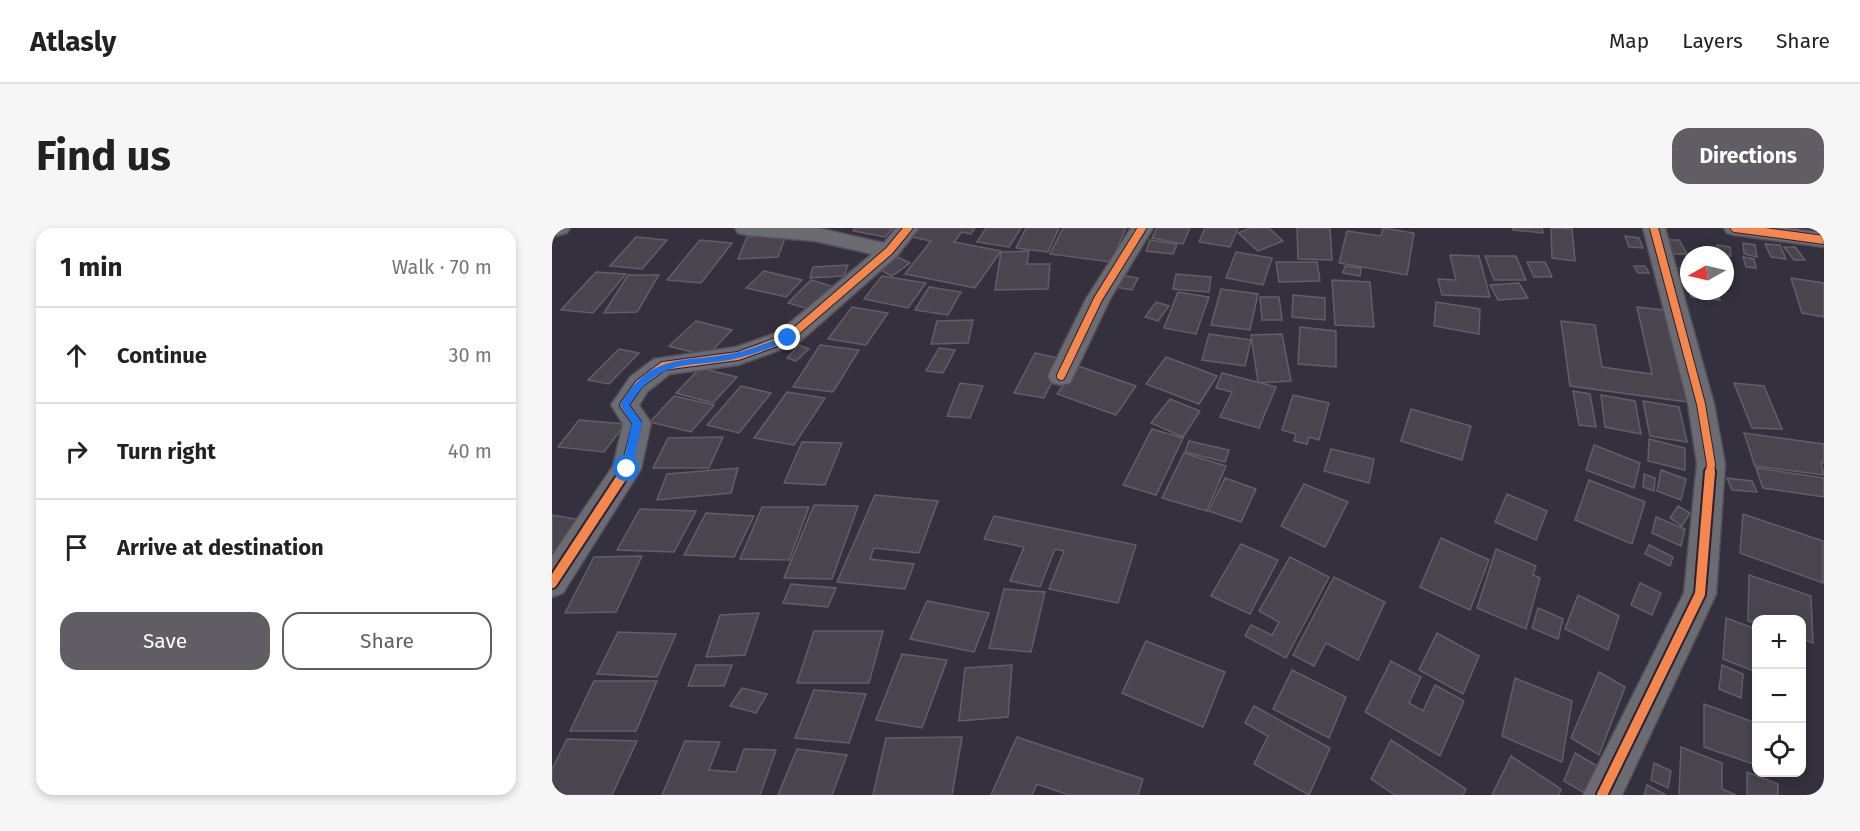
<!DOCTYPE html>
<html lang="en">
<head>
<meta charset="utf-8">
<style>
  :root { --surface:#fff; --page:#f6f6f6; --text:#222; --muted:#767676; --line:#e0e0e0; --accent:#605e64 }
  body { margin:0; font-family:"Fira Sans",sans-serif; background:var(--page); color:var(--text) }
  .controls { position:absolute; right:18px; bottom:18px; display:grid; overflow:hidden; border-radius:12px; box-shadow:0 3px 9px #0003 }
  .controls button { width:54px; height:54px; display:grid; place-items:center; padding:0; border:0; border-bottom:2px solid var(--line); background:var(--surface); color:var(--text); font:30px sans-serif }
  .compass { position:absolute; left:1128px; top:18px; width:54px; height:54px; border-radius:50%; background:var(--surface); box-shadow:0 3px 9px #0003; rotate:262deg }
  .stop { position:absolute; width:18px; height:18px; margin:-14px; border:4px solid #1a73e8; border-radius:50%; background:#fff }
  .stop.end { background:#1a73e8; border-color:#fff; box-shadow:0 2px 6px #0008 }
  .list { margin:0; padding:0; list-style:none }
  h2 { display:flex; justify-content:space-between; align-items:center; height:78px; margin:0; padding:0 24px; font-size:26px }
  h2 small { font-size:20px; font-weight:400; color:var(--muted) }
  .list li { display:grid; grid-template-columns:39px 1fr auto; gap:18px; align-items:center; box-sizing:border-box; height:96px; padding:0 24px; border-top:2px solid var(--line) }
  .list b { display:block; font-size:22px; white-space:nowrap }
  .list em { font-size:20px; font-style:normal; color:var(--muted) }
  .actions { display:flex; gap:12px; padding:18px 24px }
  .actions a { flex:1; padding:14px 0; border:2px solid var(--accent); border-radius:18px; text-align:center; font-size:21px; color:var(--accent) }
  .actions .main { background:var(--accent); color:#fff }
  .icon { flex:none; width:33px; height:33px; fill:none; stroke:currentColor; stroke-width:2; stroke-linecap:round; stroke-linejoin:round }
  .map { position:relative; flex:none; width:1272px; height:567px; overflow:hidden; border-radius:18px }
  header { display:flex; align-items:center; gap:36px; box-sizing:border-box; height:84px; padding:0 30px; background:var(--surface); border-bottom:2px solid var(--line) }
  header strong { font-size:28px }
  nav { display:flex; gap:33px; margin-inline-start:auto; font-size:21px }
  .intro { display:flex; align-items:center; justify-content:space-between; box-sizing:border-box; height:144px; padding:0 36px }
  h1 { margin:0; font-size:42px }
  .button { padding:15px 27px; border-radius:18px; background:var(--accent); color:#fff; font-size:21px; font-weight:700 }
  main { display:flex; gap:36px; padding:0 36px }
  aside { flex:1; background:var(--surface); border-radius:18px; box-shadow:0 3px 9px #0003 }
  .map>svg:first-child { display:block }
  .building { fill:#4a444e; stroke:#625d67; stroke-width:1.5 }
  .lines { fill:none; stroke-linecap:round; stroke-linejoin:round }
  .minor-casing { stroke:#524e5a; stroke-width:3 }
  .minor { fill:#6a6c71; fill-rule:evenodd }
  .cycleway-far1-casing { stroke:#282137; stroke-width:10 }
  .cycleway-casing { stroke:#282137; stroke-width:14 }
  .cycleway-far1 { stroke:#f5874c; stroke-width:8 }
  .cycleway { stroke:#f5874c; stroke-width:10 }
  .route { fill:#1a73e8 }
</style>
</head>
<body>
<header>
<strong>Atlasly</strong>
<nav><a>Map</a><a>Layers</a><a>Share</a></nav>
</header>
<div class="intro"><h1>Find us</h1><a class="button">Directions</a></div>
<main>
<aside>
<h2>1 min<small>Walk · 70 m</small></h2>
<ul class="list">
<li><svg class="icon" aria-label="ahead" viewBox="0 0 24 24"><path d="M12 20V5M6 11l6-6 6 6"/></svg><div><b>Continue</b></div><em>30 m</em></li>
<li><svg class="icon" aria-label="right" viewBox="0 0 24 24"><path d="M7 20v-9h11M14 6l5 5-5 5"/></svg><div><b>Turn right</b></div><em>40 m</em></li>
<li><svg class="icon" aria-label="arrive" viewBox="0 0 24 24"><path d="M6 21V4h12l-3 4 3 4H6"/></svg><div><b>Arrive at destination</b></div></li>
</ul>
<div class="actions"><a class="main">Save</a><a>Share</a></div>
</aside>
<div class="map">
<svg width="1272" height="567" viewBox="0 0 1272 567">
  <rect width="100%" height="100%" fill="#34303d"/>
  <g class="building">
    <path d="M303,0H341L333,9L301,3Z"/>
    <path d="M363,0H423L419,6L410,4L402,14L449,23L423,60L353,46L379,13L356,8Z"/>
    <path d="M434,0H469L457,19L425,14Z"/>
    <path d="M474,0H507L496,24L464,20Z"/>
    <path d="M511,0H574L559,34L498,26Z"/>
    <path d="M605,0H638L631,16L600,10Z"/>
    <path d="M653,0H686L678,19L647,14Z"/>
    <path d="M698,0H717L731,13L706,23L686,5Z"/>
    <path d="M745,0H778L780,32L746,31Z"/>
    <path d="M831,0L862,5L855,47L787,35L795,3L829,8Z"/>
    <path d="M961,0H990L991,5L961,2Z"/>
    <path d="M999,0L1020,1L1023,33L1000,30Z"/>
    <path d="M234,7L226,29L186,31L195,9Z"/>
    <path d="M1073,8L1087,10L1091,20L1077,19Z"/>
    <path d="M84,9L115,12L90,41L58,38Z"/>
    <path d="M148,12L180,15L149,55L115,52Z"/>
    <path d="M598,12L625,16L621,26L594,23Z"/>
    <path d="M1112,12H1127L1135,26H1120Z"/>
    <path d="M1191,15L1203,17L1205,29L1192,26Z"/>
    <path d="M1213,16L1228,17L1234,31L1219,29Z"/>
    <path d="M1165,17L1178,19L1179,28L1166,26Z"/>
    <path d="M1232,19H1243L1253,32H1242Z"/>
    <path d="M477,23L475,36H498L496,61L443,62L449,24Z"/>
    <path d="M684,24L720,30L711,57L674,50Z"/>
    <path d="M898,27L927,28L938,69L890,67L886,51L904,52Z"/>
    <path d="M343,28L358,35L340,48L325,40Z"/>
    <path d="M933,28H964L974,52H942Z"/>
    <path d="M1191,29L1202,31L1204,40L1194,39Z"/>
    <path d="M724,34H765L768,53L727,54Z"/>
    <path d="M975,34H993L1000,49H982Z"/>
    <path d="M296,37L292,48L258,50L261,39Z"/>
    <path d="M793,38L809,40L808,48L791,45Z"/>
    <path d="M1082,38H1093L1097,45H1086Z"/>
    <path d="M1128,40H1137V62Z"/>
    <path d="M212,43L250,52L234,69L194,60Z"/>
    <path d="M44,44L74,46L41,85L9,82Z"/>
    <path d="M563,46L586,50L580,62L557,58Z"/>
    <path d="M624,46L659,49L657,64L621,61Z"/>
    <path d="M76,47H107L85,84L52,85Z"/>
    <path d="M330,48L374,55L356,80L312,71Z"/>
    <path d="M1239,50L1272,55V89L1250,85Z"/>
    <path d="M259,52L286,60L263,83L236,75Z"/>
    <path d="M780,52L818,54L822,99L783,97Z"/>
    <path d="M967,55L976,70L946,72L938,57Z"/>
    <path d="M377,59L409,64L396,87L363,82Z"/>
    <path d="M669,61L706,66L698,102L659,97Z"/>
    <path d="M1137,63H1164L1168,72L1140,69Z"/>
    <path d="M626,64L657,69L644,106L612,100Z"/>
    <path d="M741,67L773,70V92L740,89Z"/>
    <path d="M708,69H727L730,92H710Z"/>
    <path d="M604,74L617,78L606,93L593,89Z"/>
    <path d="M884,74L928,81L927,106L882,98Z"/>
    <path d="M300,79L336,85L314,117L276,111Z"/>
    <path d="M1085,79L1112,82L1136,174L1018,158L1009,93L1043,97L1050,139L1100,146Z"/>
    <path d="M421,92L416,115L379,116L385,93Z"/>
    <path d="M144,93L180,102L155,128L117,118Z"/>
    <path d="M748,99L784,103V139L746,136Z"/>
    <path d="M657,106L699,112L693,138L650,132Z"/>
    <path d="M730,106L739,153L706,155L699,107Z"/>
    <path d="M247,117L257,121L244,133L235,130Z"/>
    <path d="M268,117L307,122L281,164L241,159Z"/>
    <path d="M387,120L403,122L391,145L374,143Z"/>
    <path d="M67,121L87,125L57,156L36,152Z"/>
    <path d="M483,125L511,131L492,170L462,165Z"/>
    <path d="M614,129L665,148L647,176L594,156Z"/>
    <path d="M526,138L584,158L564,187L505,166Z"/>
    <path d="M148,140L185,149L161,175L124,165Z"/>
    <path d="M670,145L724,159L707,200L668,189L680,164L664,160Z"/>
    <path d="M408,155L431,158L418,190L395,188Z"/>
    <path d="M1182,155L1212,158L1230,201L1200,200Z"/>
    <path d="M189,158L219,165L187,205L155,197Z"/>
    <path d="M1021,163L1038,166L1044,199L1027,197Z"/>
    <path d="M235,164L273,170L242,217L202,210Z"/>
    <path d="M741,167L777,175L767,212L757,209L755,216L742,213L744,206L730,202Z"/>
    <path d="M1049,167L1083,173L1089,206L1053,199Z"/>
    <path d="M122,168L162,177L139,204L98,194Z"/>
    <path d="M618,171L648,183L631,209L599,195Z"/>
    <path d="M1091,173L1127,179L1135,214L1098,208Z"/>
    <path d="M859,181L919,198L910,232L849,213Z"/>
    <path d="M27,192L73,196L52,224L6,219Z"/>
    <path d="M600,201L631,210L604,267L571,257Z"/>
    <path d="M1192,205L1272,216V235L1269,234L1272,247L1203,238Z"/>
    <path d="M171,209L157,240H101L116,210Z"/>
    <path d="M1097,211L1133,220V242L1096,233Z"/>
    <path d="M637,213L677,222L673,234L633,224Z"/>
    <path d="M250,214L290,215L273,257L232,255Z"/>
    <path d="M1042,217L1088,235L1082,260L1034,242Z"/>
    <path d="M779,221L822,231L817,255L772,243Z"/>
    <path d="M632,225L674,238L655,283L610,270Z"/>
    <path d="M186,240L179,265L105,272L115,246Z"/>
    <path d="M1204,240L1272,250V269L1211,260Z"/>
    <path d="M1109,242L1134,251L1129,272L1105,263Z"/>
    <path d="M1092,246L1103,250L1102,263L1091,259Z"/>
    <path d="M673,250L704,261L689,294L657,283Z"/>
    <path d="M1175,250L1200,253L1205,264L1180,262Z"/>
    <path d="M1037,252L1093,274L1080,316L1023,292Z"/>
    <path d="M752,256L796,274L773,319L729,298Z"/>
    <path d="M955,266L995,283L984,312L943,294Z"/>
    <path d="M323,267L386,273L367,325L322,320L318,331L362,336L353,361L285,354Z"/>
    <path d="M262,277L306,278L280,351L232,350Z"/>
    <path d="M1126,278L1138,285L1130,298L1118,290Z"/>
    <path d="M210,279H257L237,332L188,331Z"/>
    <path d="M88,281L144,283L122,324L65,322Z"/>
    <path d="M154,285L202,288L182,329L132,327Z"/>
    <path d="M1191,286L1271,313V355L1188,325Z"/>
    <path d="M0,287L35,293L0,329Z"/>
    <path d="M442,288L584,317L566,375L497,361L512,323L503,321L488,359L458,353L472,319L432,311Z"/>
    <path d="M1104,289L1133,301L1129,318L1100,305Z"/>
    <path d="M889,310L937,332L918,382L868,359Z"/>
    <path d="M689,316L726,332L698,386L659,368Z"/>
    <path d="M1097,317L1121,329L1118,338L1093,326Z"/>
    <path d="M944,321L984,338L981,347L988,350L974,401L925,380Z"/>
    <path d="M90,328L64,384L13,385L42,329Z"/>
    <path d="M738,329L777,349L734,430L693,408L699,397L720,407L727,394L707,383Z"/>
    <path d="M1197,347L1259,368L1261,415L1250,411V392H1204V395L1196,393Z"/>
    <path d="M782,349L833,374L806,432L774,415L762,438L741,427Z"/>
    <path d="M1088,355L1109,365L1100,387L1079,377Z"/>
    <path d="M239,356L284,360L276,379L231,375Z"/>
    <path d="M452,361L493,364L479,424L437,420Z"/>
    <path d="M1026,367L1067,388L1056,422L1013,401Z"/>
    <path d="M375,373L437,385L422,424L358,411Z"/>
    <path d="M986,380L1011,391L1006,411L980,400Z"/>
    <path d="M207,385L193,427L154,429L168,387Z"/>
    <path d="M1174,390L1204,401V444L1171,431Z"/>
    <path d="M262,403H331L317,455H245Z"/>
    <path d="M66,404L124,406L105,449L45,446Z"/>
    <path d="M885,405L927,428L911,466L867,442Z"/>
    <path d="M594,413L673,444L651,499L570,465Z"/>
    <path d="M1250,418L1252,419V462L1250,461Z"/>
    <path d="M350,426L395,432L370,500L324,492Z"/>
    <path d="M839,433L869,449L857,475L871,483L883,457L912,473L888,528L813,484Z"/>
    <path d="M144,437H180L172,458H136Z"/>
    <path d="M460,437L456,489L407,493L413,440Z"/>
    <path d="M1170,437L1191,446L1189,470L1167,461Z"/>
    <path d="M740,442L794,469L777,510L721,481Z"/>
    <path d="M1047,444L1073,459L1047,527L1019,510Z"/>
    <path d="M963,450L1020,473L1010,534L950,508Z"/>
    <path d="M42,453H105L84,503H18Z"/>
    <path d="M190,460L215,466L204,485L178,478Z"/>
    <path d="M262,462L314,466L297,515L243,510Z"/>
    <path d="M1152,476L1204,495V537L1152,519Z"/>
    <path d="M702,478L778,520L757,567L702,536L716,508L693,495Z"/>
    <path d="M410,509L400,567H321L334,510Z"/>
    <path d="M465,509L591,551L586,567H517L485,556L480,567H439Z"/>
    <path d="M15,511L85,513L60,567H0V541Z"/>
    <path d="M839,512L914,561L911,567H843L819,551Z"/>
    <path d="M133,513L168,514L157,542L184,544L192,521L224,522L208,567H110Z"/>
    <path d="M1129,519L1170,535V561L1184,567H1127Z"/>
    <path d="M245,521L295,527L280,567H226Z"/>
    <path d="M1023,525L1047,539L1036,567L1012,553Z"/>
    <path d="M959,528L1009,561L1007,567H940Z"/>
    <path d="M1102,535L1119,543L1116,560L1099,552Z"/>
    <path d="M1195,544L1226,556V567H1195Z"/>
    <path d="M1095,557L1114,567H1092Z"/>
  </g>
  <g class="lines">
    <defs>
      <g id="minor">
        <path d="M0,0H18L15,5L0,9Z"/>
        <path d="M183,0H266L332,15L344,0H367L345,28L245,116L186,137L118,146L96,163L87,177L99,195L89,241L11,365L0,369V328L61,238L71,196L59,177L78,149L102,131L184,119L227,104L320,26L263,13L194,7L186,5Z"/>
        <path d="M579,0H601L558,71L518,155L509,157L500,155L496,148L534,71Z"/>
        <path d="M1091,0H1113L1162,176L1173,236L1164,366L1070,567H1031L1132,365L1145,236L1136,176Z"/>
        <path d="M1172,0H1233L1272,5V19L1183,7L1175,5Z"/>
      </g>
    </defs>
    <use href="#minor" class="minor-casing"/>
    <use href="#minor" class="minor"/>
    <defs>
      <g id="cycleway-far1">
        <path d="M1102,0L1149,176L1159,236L1158,245"/>
        <path d="M1183,0L1272,12"/>
        <path d="M509,148L546,71L590,0"/>
        <path d="M72,245L85,195L72,177L87,156L111,138L186,128L236,110L337,23L356,0"/>
      </g>
      <g id="cycleway">
        <path d="M0,355L73,244"/>
        <path d="M1050,567L1148,366L1158,244"/>
      </g>
    </defs>
    <use href="#cycleway-far1" class="cycleway-far1-casing"/>
    <use href="#cycleway" class="cycleway-casing"/>
    <use href="#cycleway-far1" class="cycleway-far1"/>
    <use href="#cycleway" class="cycleway"/>
  </g>
  <path class="route" d="M236,107L239,108V112C222,118 204,126 186,130C135,142 111,126 77,177L90,195L80,241L75,244L72,243L70,241L80,195L68,177C101,123 129,136 183,125C201,121 219,113 236,107Z"/>
</svg>
<div class="controls">
<button>+</button>
<button>−</button>
<button><svg class="icon" aria-label="locate" viewBox="0 0 24 24"><circle cx="12" cy="12" r="6"/><path d="M12 2v4M12 18v4M2 12h4M18 12h4"/></svg></button>
</div>
<svg class="compass" viewBox="-18 -18 36 36"><path d="M0-13l5 13h-10z" fill="#e53935"/><path d="M0 13l5-13h-10z" fill="#767676"/></svg>
<div class="stop" style="left:75px;top:241px"></div>
<div class="stop end" style="left:236px;top:110px"></div>
</div>
</main>
</body>
</html>
